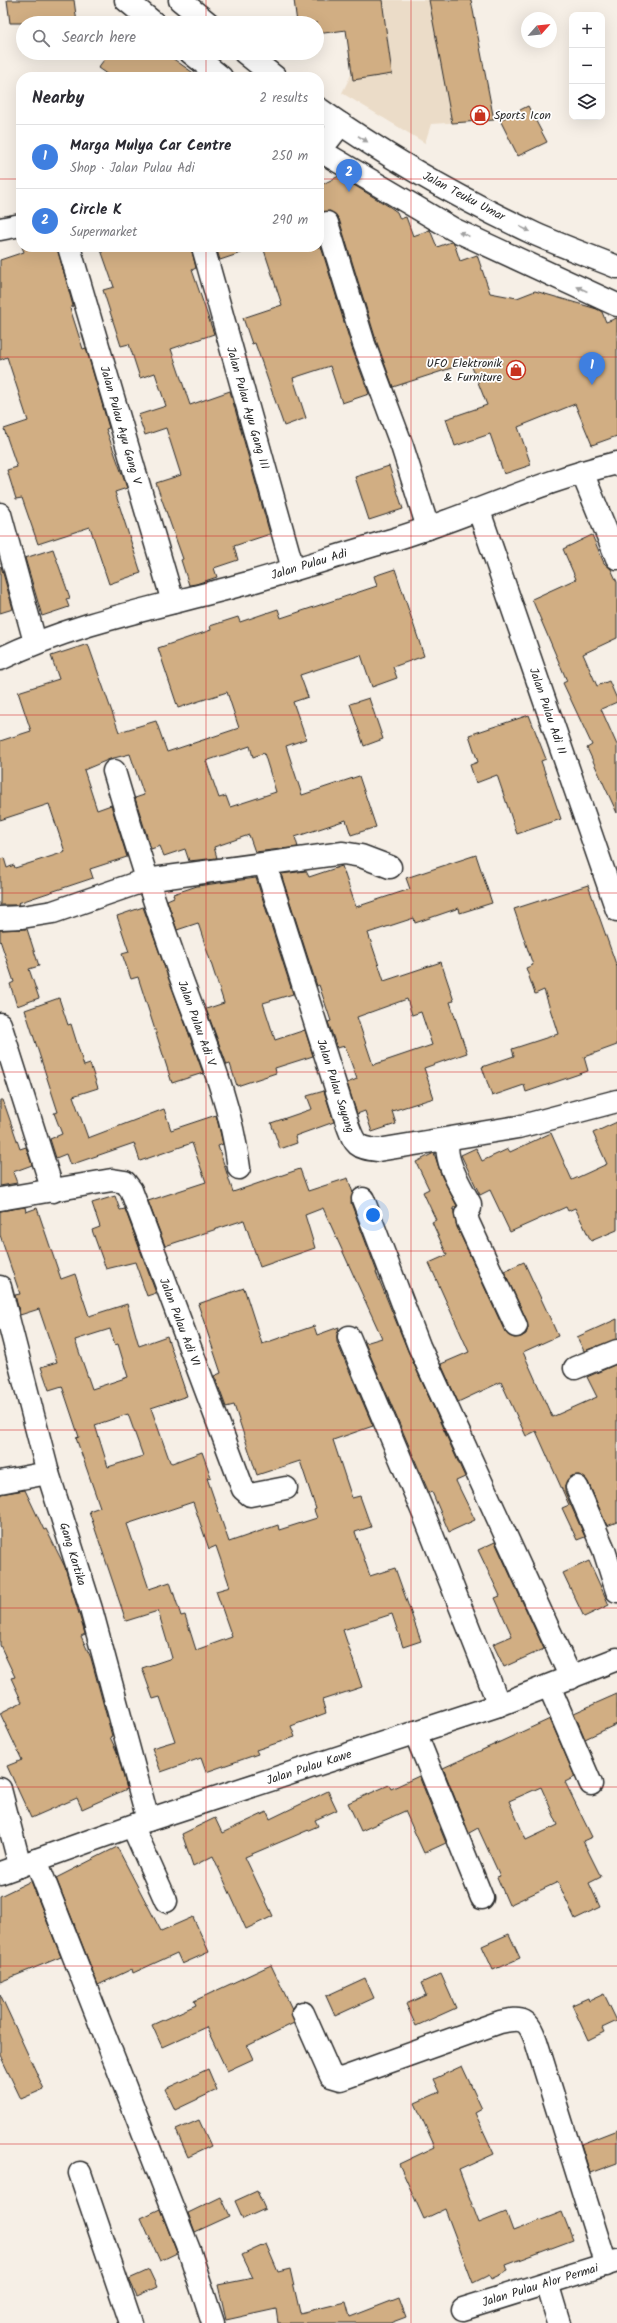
<!DOCTYPE html>
<html lang="en">
<head>
<meta charset="utf-8">
<style>
  :root { --surface:#fff; --page:#f7f7f7; --text:#2b2b33; --muted:#7c7c81; --line:#e1e1e2; --accent:#7c3aed }
  body { margin:0; font-family:Kalam,sans-serif; background:var(--page); color:var(--text) }
  .controls { position:absolute; right:12px; top:12px; display:grid; overflow:hidden; border-radius:8px; box-shadow:0 4px 16px #0002 }
  .controls button { width:36px; height:36px; display:grid; place-items:center; padding:0; border:0; border-bottom:1px solid var(--line); background:var(--surface); color:var(--text); font:20px sans-serif }
  .compass { position:absolute; left:521px; top:12px; width:36px; height:36px; border-radius:50%; background:var(--surface); box-shadow:0 4px 16px #0002; rotate:63deg }
  .you { position:absolute; left:373px; top:1215px; width:14px; height:14px; margin:-10px; border:3px solid #fff; border-radius:50%; background:#1a73e8; box-shadow:0 0 0 6px #1a73e833 }
  .badge { display:grid; place-items:center; width:26px; height:26px; border-radius:50%; background:var(--accent); color:#fff; font-size:13px; font-weight:700 }
  .pin { position:absolute; translate:-50% -33px; filter:drop-shadow(0 1px 2px #0008) }
  .pin::after { content:''; position:absolute; top:21px; width:14px; height:12px; background:inherit; clip-path:polygon(0 0,100% 0,50% 100%) }
  .list { margin:0; padding:0; list-style:none }
  h2 { display:flex; justify-content:space-between; align-items:center; height:52px; margin:0; padding:0 16px; font-size:17px }
  h2 small { font-size:13px; font-weight:400; color:var(--muted) }
  .list li { display:grid; grid-template-columns:26px 1fr auto; gap:12px; align-items:center; box-sizing:border-box; height:64px; padding:0 16px; border-top:1px solid var(--line) }
  .list b { display:block; font-size:15px; white-space:nowrap }
  .list p { margin:0; font-size:13px; white-space:nowrap; color:var(--muted) }
  .list em { font-size:13px; font-style:normal; color:var(--muted) }
  .icon { flex:none; width:22px; height:22px; fill:none; stroke:currentColor; stroke-width:2; stroke-linecap:round; stroke-linejoin:round }
  .map { position:relative; flex:none; width:617px; height:2323px; overflow:hidden }
  .search { position:absolute; background:var(--surface); box-shadow:0 4px 16px #0002; left:16px; top:16px; width:308px; height:44px; display:flex; align-items:center; gap:10px; box-sizing:border-box; padding:0 14px; border-radius:22px; color:var(--muted); font-size:15px }
  .panel { position:absolute; background:var(--surface); box-shadow:0 4px 16px #0002; left:16px; top:72px; width:308px; height:180px; border-radius:16px }
  .map>svg:first-child { display:block }
  .built { fill:#ebdcc8 }
  .building { fill:#d1ae83; stroke:#2b2b2b; fill-rule:evenodd }
  .lines { fill:none; stroke-linecap:round; stroke-linejoin:round }
  .street-casing { stroke:#2b2b2b; stroke-width:25 }
  .secondary-casing { stroke:#2b2b2b; stroke-width:25 }
  .street { stroke:#fff; stroke-width:22 }
  .secondary { stroke:#fff; stroke-width:22 }
  .oneway { fill:#a0a0a0 }
  .grid { fill:none; stroke:#d62828; stroke-width:1; stroke-opacity:0.55 }
  .labels { text-anchor:middle; stroke-width:3.5; stroke-linejoin:round; paint-order:stroke }
  .poi-label { font-size:12px; fill:#2b2b2b; stroke:#fff; text-anchor:start }
  .street-label { font-size:12px; fill:#2b2b2b; stroke:#fff }
</style>
</head>
<body>
<div class="map">
<svg width="617" height="2323" viewBox="0 0 617 2323">
  <rect width="100%" height="100%" fill="#f6efe6"/>
  <filter id="ink" filterUnits="userSpaceOnUse"><feTurbulence type="fractalNoise" baseFrequency=".025" numOctaves="2"/><feDisplacementMap in="SourceGraphic" scale="8" xChannelSelector="R" yChannelSelector="G"/><feConvolveMatrix kernelMatrix="1 2 1 2 8 2 1 2 1" color-interpolation-filters="sRGB"/></filter>
  <g filter="url(#ink)">
    <path class="built" d="M342,0H471L494,120L431,124L425,143L342,93L352,73Z"/>
    <g class="building">
      <path d="M7,0H74L77,23H10Z"/>
      <path d="M294,0H382L392,74L353,80L346,30L317,34V23H297Z"/>
      <path d="M429,0H471L494,120L452,123Z"/>
      <path d="M109,53H165L199,77H111L98,68Z"/>
      <path d="M528,106L547,142L518,156L500,120Z"/>
      <path d="M339,176L390,207L397,212L400,219L406,217L413,236L430,230L437,247L451,242L454,243L460,261L477,255L490,293L517,298L535,291L597,309L602,312L606,322L617,318V436L592,445L575,404L518,427L531,465L504,474L490,434L455,446L446,419L487,405L470,362L393,387L376,340L339,219L330,211L319,214V186Z"/>
      <path d="M319,240L352,348L369,394L342,403L330,366L293,378L306,418L284,426L255,343L252,344L243,318L282,305L263,247H319Z"/>
      <path d="M22,247H57L73,306L70,308L83,349L86,348L109,428L106,429L127,488L115,492L141,573L109,584L90,527L38,544L22,498L16,499L7,470L17,467L4,429L28,421L7,357L0,360V260L24,252Z"/>
      <path d="M100,247H191L196,268L192,270L214,334L171,349L190,405L230,391L270,534L234,546L238,560L214,568L217,577L196,584L189,585L181,560L183,559L156,483L181,475L166,428L145,435L138,415L166,406L155,373L140,378L129,344L121,346L103,290L114,287Z"/>
      <path d="M216,247H249L250,250L220,260Z"/>
      <path d="M389,466L403,509L369,520L355,477Z"/>
      <path d="M592,535L604,563L611,569L617,582V638L583,654L597,686L609,681L617,699V702L601,709L617,745V813L587,748L592,745L563,683L567,681L532,599L576,579L563,549Z"/>
      <path d="M53,549L70,598L66,599L69,607L42,616L25,558Z"/>
      <path d="M1,566L13,609L0,613V567Z"/>
      <path d="M395,569L424,656L393,667L397,678L372,687L361,655L300,675L308,697L293,702L306,739L286,746L302,795L359,776L376,827L351,835L346,820L295,837L298,847L255,852L249,835L214,847L217,858L189,861L185,849L164,856L160,846L151,849L135,798L144,795L130,754L110,759L84,770L97,810L111,805L127,857L90,869L93,878L18,903L19,905H0V859L4,858L7,868L14,865L15,868L65,852L49,804L0,820V741L31,731L18,692L59,679L51,656L88,644L119,732L156,721L167,752L239,728L227,692L178,708L158,648L211,630L210,626L238,617L240,622L278,609L281,618L377,586L374,576ZM250,746L253,757L264,753L276,792L230,807L226,796L219,798L206,761Z"/>
      <path d="M369,698L383,739L364,746L350,704Z"/>
      <path d="M529,715L546,759L541,761L561,819L517,834L497,775L476,783L470,765L478,762L469,735Z"/>
      <path d="M476,855L492,903L460,913L459,908L415,923L414,918L368,933L384,981L441,962L454,1001L450,1002L467,1053L424,1068L434,1098L392,1111L396,1124L372,1132L365,1111L357,1114L347,1083L357,1079L345,1046L337,1048L328,1022L331,1021L319,985L317,986L281,874L306,871L309,877L342,866L356,907L410,889L406,878ZM407,999L412,1015L421,1012L432,1045L373,1065L357,1017Z"/>
      <path d="M256,878L293,994L263,1003L275,1040L305,1030L313,1056L275,1068L276,1073L237,1086L230,1064L227,1065L206,1009L224,1003L198,923L177,930L167,900L174,897L173,894L197,886Z"/>
      <path d="M588,885L617,967V1045L584,1057L588,1071L526,1092L524,1085L492,1096L482,1067L514,1056L512,1049L558,1034L544,990L535,994L526,968L533,965L514,909Z"/>
      <path d="M143,907L203,1073L172,1083L138,977L131,979L122,954L129,952L117,916Z"/>
      <path d="M27,929L39,966L29,969L39,998L17,1006L10,984L14,982L0,940V930Z"/>
      <path d="M59,998L68,1025L71,1024L84,1066L90,1064L98,1088L73,1096L88,1138L164,1109L171,1130L216,1115L223,1144L218,1146L233,1192L300,1169L308,1191L348,1178L353,1193L351,1203L377,1272H376L408,1351L465,1477L456,1481L475,1520L449,1532L432,1492L429,1493L365,1343L382,1338L323,1208L305,1215L315,1248L260,1267L244,1220L165,1246L148,1201L206,1182L192,1143L140,1161L134,1143L70,1165L66,1154L56,1158L50,1139L62,1134L54,1113L58,1112L25,1010Z"/>
      <path d="M324,1091L334,1122L295,1136L297,1143L280,1149L271,1123L312,1109L307,1096Z"/>
      <path d="M0,1100H3L20,1149L26,1147L32,1165L13,1172L17,1183L0,1186Z"/>
      <path d="M617,1122V1230L591,1241L575,1208L568,1211L566,1207L510,1232L490,1190L480,1195L461,1155L476,1148L482,1161L508,1149L510,1152L551,1133L572,1180L607,1164L593,1133Z"/>
      <path d="M434,1153L442,1177L457,1206L453,1208L457,1227L505,1332L514,1338L521,1337L526,1334L528,1328L527,1321L504,1271L524,1262L550,1318L558,1336L523,1352L552,1417L597,1397L587,1377L617,1364V1522L607,1526L588,1482L579,1475L572,1476L565,1485V1492L585,1537L577,1540L562,1508L569,1505L536,1431L526,1436L501,1382L458,1402L441,1364L469,1352L429,1263L447,1255L432,1222L436,1220L423,1192L429,1189L416,1162Z"/>
      <path d="M115,1196L120,1210L125,1209L156,1293L147,1296L135,1262L106,1269L92,1230L100,1227L92,1203Z"/>
      <path d="M25,1207L26,1212L37,1208L61,1279L75,1274L89,1316L127,1304L139,1346L167,1336L187,1396L151,1408L170,1462L172,1463L202,1452L211,1477L207,1478L229,1542L278,1525L279,1530L317,1518L314,1510L316,1509L300,1461L257,1475L234,1405L226,1407L216,1380L214,1376L221,1373L198,1304L244,1288L262,1344L314,1326L317,1335L339,1327L337,1335V1342L373,1426L333,1440L352,1498L360,1496L371,1527L355,1532L370,1576L395,1568L421,1641L403,1647L392,1614L343,1630L362,1687L322,1700L326,1713L291,1726L295,1737L256,1750L258,1754L206,1772L201,1758L161,1772L152,1748L175,1741L160,1697L153,1699L142,1668L172,1658L158,1611L126,1621L89,1511L100,1507L76,1438L79,1437L62,1386L49,1390L41,1367L57,1362L39,1309L20,1315L15,1295L20,1294L0,1235V1211ZM110,1329L115,1345L118,1344L128,1377L92,1389L75,1340ZM128,1414L143,1456L108,1467L95,1425ZM193,1502L209,1549L216,1546L230,1587L216,1591L232,1637L196,1650L185,1615L181,1616L170,1582L149,1589L127,1524Z"/>
      <path d="M617,1319V1339L584,1351L577,1337Z"/>
      <path d="M25,1490L44,1530L46,1529L65,1567L85,1634L81,1636L91,1658L112,1736L110,1737L117,1752L127,1789L82,1809L77,1798L31,1818L7,1766L22,1760L0,1713L22,1702L11,1678L15,1677L0,1645V1494Z"/>
      <path d="M495,1542L544,1649L504,1667L493,1644L512,1636L495,1598L500,1596L478,1550Z"/>
      <path d="M589,1561L609,1605L584,1617L563,1573Z"/>
      <path d="M617,1694V1724L585,1739L574,1713Z"/>
      <path d="M550,1719L575,1777L565,1782L592,1837L583,1841L601,1877L589,1883L600,1907L575,1919L558,1882L509,1905L497,1877L500,1876L478,1828L469,1833L443,1768ZM541,1787L558,1825L526,1840L509,1801Z"/>
      <path d="M419,1776L446,1843L424,1853L405,1811L361,1831L348,1803L389,1785L391,1789Z"/>
      <path d="M328,1791L337,1810L315,1820L318,1826L245,1857L273,1916L246,1929L213,1856L193,1866L182,1834L215,1818L222,1833L267,1812L270,1819Z"/>
      <path d="M117,1847L161,1931L193,1917L209,1952L182,1964L177,1953L133,1973L132,1969L98,1985L56,1878Z"/>
      <path d="M31,1881L61,1957L0,1982V1896Z"/>
      <path d="M509,1934L520,1958L493,1970L482,1946Z"/>
      <path d="M271,1965L292,2009L294,2023L247,2046L253,2059L227,2071L206,2027L162,2047L152,2025L196,2005L194,2001Z"/>
      <path d="M441,1974L456,2008L416,2026L406,2004L426,1995L421,1983Z"/>
      <path d="M365,1978L374,1998L335,2016L326,1996Z"/>
      <path d="M0,1994L44,2089L21,2099L0,2055Z"/>
      <path d="M604,1994L617,2021L602,2028L604,2032L588,2040L572,2005L588,1998L589,2001Z"/>
      <path d="M462,2066L482,2109L475,2113L494,2154L459,2170L479,2223L506,2212L513,2231L562,2212L573,2240L506,2265L508,2271L491,2279L489,2275L473,2283L445,2209L424,2219L399,2164L435,2147L415,2103L440,2092L434,2079Z"/>
      <path d="M208,2069L217,2090L175,2110L165,2089Z"/>
      <path d="M199,2120L211,2146L188,2157L176,2130Z"/>
      <path d="M617,2130V2163L590,2173L581,2144Z"/>
      <path d="M257,2191L265,2209L243,2219L235,2201Z"/>
      <path d="M221,2197L230,2216L195,2232L188,2213Z"/>
      <path d="M160,2209L177,2253L160,2261L141,2218Z"/>
      <path d="M266,2244L278,2272L290,2269L300,2313L346,2302L350,2317L399,2298L406,2317L390,2323H278L276,2309L226,2320L218,2285L253,2278L242,2255Z"/>
      <path d="M149,2270L157,2287L137,2296L129,2279Z"/>
    </g>
    <g class="lines">
      <defs>
        <g id="street">
          <path d="M319,152L341,124"/>
          <path d="M327,223L364,344L402,446L428,528"/>
          <path d="M0,229L21,225"/>
          <path d="M69,247L173,602"/>
          <path d="M203,247L293,569"/>
          <path d="M582,472L617,558"/>
          <path d="M479,511L617,910"/>
          <path d="M0,514L35,642"/>
          <path d="M0,659C78,621 165,606 248,583C298,569 346,553 395,539C470,516 540,481 617,463"/>
          <path d="M114,771C134,840 156,908 180,975C203,1038 231,1101 239,1168"/>
          <path d="M265,864L348,1126C355,1145 357,1148 378,1150L518,1127L617,1101"/>
          <path d="M0,918L22,917L53,912L146,880L343,853L361,856L390,867"/>
          <path d="M0,1024L53,1191"/>
          <path d="M450,1139C440,1155 462,1189 470,1204V1208L466,1214L468,1222L516,1326"/>
          <path d="M0,1199L112,1180L125,1182L131,1190L243,1489L250,1495L286,1488"/>
          <path d="M363,1199L419,1346L571,1678"/>
          <path d="M0,1287L48,1473L91,1609L148,1820"/>
          <path d="M349,1337L425,1517L499,1705"/>
          <path d="M575,1368L617,1351"/>
          <path d="M0,1482L48,1473"/>
          <path d="M577,1487L604,1550L617,1591"/>
          <path d="M549,1686L591,1784"/>
          <path d="M415,1732L482,1898"/>
          <path d="M0,1789L20,1866"/>
          <path d="M133,1827L166,1901"/>
          <path d="M36,1860L189,2250L213,2323"/>
          <path d="M303,2013L331,2076L341,2079L500,2022C523,2017 528,2019 536,2041L606,2265"/>
          <path d="M80,2173L131,2323"/>
          <path d="M547,2283L559,2323"/>
          <path d="M463,2309L617,2261"/>
        </g>
        <g id="secondary">
          <path d="M126,0L154,23"/>
          <path d="M180,0L208,23"/>
          <path d="M191,53L221,77"/>
          <path d="M245,53L275,77"/>
          <path d="M319,109C387,157 460,199 535,234C562,246 590,256 617,267"/>
          <path d="M319,150L453,229L617,305"/>
          <path d="M0,1873L148,1820L499,1705L617,1659"/>
        </g>
      </defs>
      <use href="#street" class="street-casing"/>
      <use href="#secondary" class="secondary-casing"/>
      <use href="#street" class="street"/>
      <use href="#secondary" class="secondary"/>
    </g>
    <defs><path id="oneway-solid" d="M-6-.8H1V-3.2L6.5 0L1 3.2V.8H-6Z"/></defs>
    <g class="oneway">
      <use href="#oneway-solid" transform="translate(363 139) rotate(33)"/>
      <use href="#oneway-solid" transform="translate(525 229) rotate(26)"/>
      <use href="#oneway-solid" transform="translate(464 234) rotate(-155)"/>
      <use href="#oneway-solid" transform="translate(582 289) rotate(-155)"/>
    </g>
  </g>
  <path class="grid" d="M206,0V23M411,0V2323M206,53V77M0,179H21M319,179H617M206,247V2323M0,357H617M0,536H617M0,715H617M0,893H617M0,1072H617M0,1251H617M0,1430H617M0,1608H617M0,1787H617M0,1966H617M0,2144H617"/>
  <defs>
    <symbol id="shop-ring" viewBox="-11 -11 22 22"><circle r="9.5" fill="#fff" stroke="#c8321e" stroke-width="1.5"/><path d="M-5-2.5h2.3a2.7 3.5 0 0 1 5.4 0H5L5.5 6h-11ZM-1.5-2.5h3a1.5 2.3 0 0 0-3 0Z" fill="#c8321e"/></symbol>
  </defs>
  <g fill-rule="evenodd">
    <use href="#shop-ring" x="469" y="104" width="22" height="22"/>
    <use href="#shop-ring" x="505" y="359" width="22" height="22"/>
  </g>
  <g class="labels">
    <g class="poi-label">
      <text x="494" y="119">Sports Icon</text>
      <text x="502" y="367" text-anchor="end">UFO Elektronik<tspan x="502" dy="14">&amp; Furniture</tspan></text>
    </g>
    <g class="street-label">
      <text transform="translate(464 196) rotate(28)" y="4">Jalan Teuku Umar</text>
      <text transform="translate(248 408) rotate(74)" y="4">Jalan Pulau Ayu Gang III</text>
      <text transform="translate(121 425) rotate(74)" y="4">Jalan Pulau Ayu Gang V</text>
      <text transform="translate(309 564) rotate(-17)" y="4">Jalan Pulau Adi</text>
      <text transform="translate(548 711) rotate(71)" y="4">Jalan Pulau Adi II</text>
      <text transform="translate(197 1023) rotate(70)" y="4">Jalan Pulau Adi V</text>
      <text transform="translate(336 1086) rotate(72)" y="4">Jalan Pulau Sayang</text>
      <text transform="translate(180 1322) rotate(69)" y="4">Jalan Pulau Adi VI</text>
      <text transform="translate(73 1554) rotate(73)" y="4">Gang Kartika</text>
      <text transform="translate(309 1767) rotate(-18)" y="4">Jalan Pulau Kawe</text>
      <text transform="translate(540 2285) rotate(-17)" y="4">Jalan Pulau Alor Permai</text>
    </g>
  </g>
</svg>
<div class="controls">
<button>+</button>
<button>−</button>
<button><svg class="icon" aria-label="layers" viewBox="0 0 24 24"><path d="M12 4l9 5-9 5-9-5zM3 14l9 5 9-5"/></svg></button>
</div>
<svg class="compass" viewBox="-18 -18 36 36"><path d="M0-13l5 13h-10z" fill="#e53935"/><path d="M0 13l5-13h-10z" fill="#7c7c81"/></svg>
<div class="you"></div>
<div class="pin badge" style="left:592px;top:385px;background:#3f7fe0">1</div>
<div class="pin badge" style="left:349px;top:192px;background:#3f7fe0">2</div>
<div class="search"><svg class="icon" aria-label="search" viewBox="0 0 24 24"><circle cx="10" cy="10" r="6"/><path d="M15 15l6 6"/></svg>Search here</div>
<section class="panel">
<h2>Nearby<small>2 results</small></h2>
<ul class="list">
<li><span class="badge" style="background:#3f7fe0">1</span><div><b>Marga Mulya Car Centre</b><p>Shop · Jalan Pulau Adi</p></div><em>250 m</em></li>
<li><span class="badge" style="background:#3f7fe0">2</span><div><b>Circle K</b><p>Supermarket</p></div><em>290 m</em></li>
</ul>
</section>
</div>
</body>
</html>
